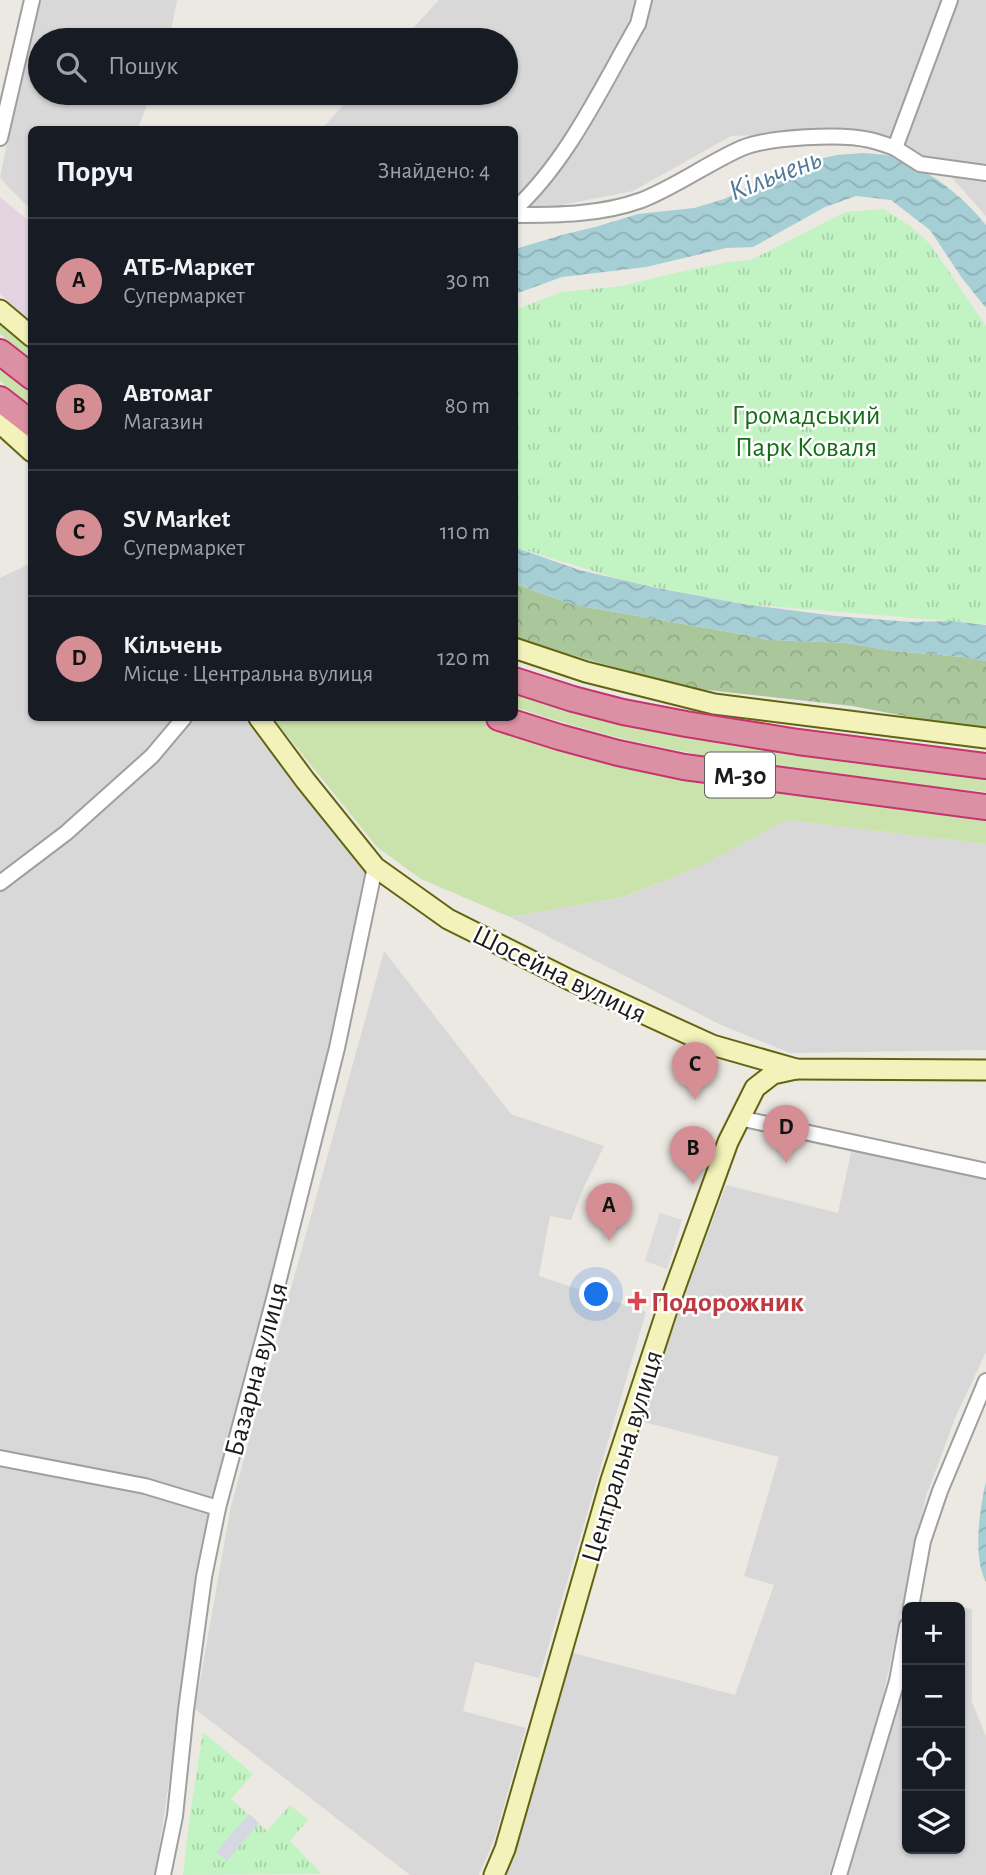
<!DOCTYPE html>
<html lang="uk">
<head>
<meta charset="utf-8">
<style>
  :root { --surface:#171b24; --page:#20242c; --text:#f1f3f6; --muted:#9ea1a6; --line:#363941; --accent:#d58f94 }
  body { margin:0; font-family:"Alegreya Sans",sans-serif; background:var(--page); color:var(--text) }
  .controls { position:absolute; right:21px; bottom:21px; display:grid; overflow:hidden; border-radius:10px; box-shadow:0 2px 5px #0004 }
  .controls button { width:63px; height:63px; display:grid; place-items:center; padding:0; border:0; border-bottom:2px solid var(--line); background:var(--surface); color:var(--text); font:35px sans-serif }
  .you { position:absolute; left:597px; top:1295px; width:24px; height:24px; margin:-18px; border:5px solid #fff; border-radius:50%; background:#1a73e8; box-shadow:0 0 0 10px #1a73e833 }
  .badge { display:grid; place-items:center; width:46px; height:46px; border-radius:50%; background:var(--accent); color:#111; font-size:23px; font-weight:700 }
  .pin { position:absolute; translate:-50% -58px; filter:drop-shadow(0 2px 4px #0008) }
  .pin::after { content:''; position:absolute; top:37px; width:24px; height:21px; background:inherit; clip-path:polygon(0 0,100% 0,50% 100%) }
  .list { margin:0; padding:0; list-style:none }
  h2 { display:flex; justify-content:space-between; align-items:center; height:91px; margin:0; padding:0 28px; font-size:30px }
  h2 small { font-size:23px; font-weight:400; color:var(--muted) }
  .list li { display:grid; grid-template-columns:46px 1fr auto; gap:21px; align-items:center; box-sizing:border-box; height:126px; padding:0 28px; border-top:2px solid var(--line) }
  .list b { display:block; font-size:26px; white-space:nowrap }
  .list p { margin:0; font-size:23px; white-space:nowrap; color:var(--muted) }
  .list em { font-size:23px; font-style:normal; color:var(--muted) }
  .icon { flex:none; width:38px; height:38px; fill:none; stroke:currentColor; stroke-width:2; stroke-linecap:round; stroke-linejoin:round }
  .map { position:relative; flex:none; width:986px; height:1875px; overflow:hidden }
  .search { position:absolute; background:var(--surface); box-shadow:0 2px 5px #0004; left:28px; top:28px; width:490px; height:77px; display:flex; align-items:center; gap:18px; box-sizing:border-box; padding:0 24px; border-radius:38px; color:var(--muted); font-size:26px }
  .panel { position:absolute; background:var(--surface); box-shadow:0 2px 5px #0004; left:28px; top:126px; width:490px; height:595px; border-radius:10px }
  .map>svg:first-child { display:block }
  .residential { fill:#d9d8d8 }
  .industrial { fill:#e4d4e2 }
  .grass { fill:#cae2ac }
  .forest { fill:url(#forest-crowns) }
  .park { fill:url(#park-tufts) }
  .parking { fill:#dbdbdb }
  .plaza { fill:#d6d7e1 }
  .water { fill:url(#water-waves) }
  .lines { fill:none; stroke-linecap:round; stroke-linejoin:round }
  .street-casing { stroke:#9f9f9f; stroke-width:18 }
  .secondary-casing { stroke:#61650f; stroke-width:23 }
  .highway-casing { stroke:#c4356e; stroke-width:28 }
  .street { stroke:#fff; stroke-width:14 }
  .secondary { stroke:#f2f2ba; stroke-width:19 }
  .highway { stroke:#dc90a3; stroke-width:24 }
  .health-dot { fill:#e0444e; stroke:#fff; stroke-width:2.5 }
  .labels { text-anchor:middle; stroke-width:5; stroke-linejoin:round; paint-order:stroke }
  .shield { fill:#fff; stroke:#5f5f5f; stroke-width:2 }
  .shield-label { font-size:26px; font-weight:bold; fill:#1b1b1b }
  .park-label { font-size:28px; fill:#166d18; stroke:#fff }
  .street-label { font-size:28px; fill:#1b1b1b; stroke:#fff }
  .health-label { font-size:28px; font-weight:bold; fill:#be3a42; stroke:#fff; text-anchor:start }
  .water-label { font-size:30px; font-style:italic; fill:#4f7999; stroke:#fff }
</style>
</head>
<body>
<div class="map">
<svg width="986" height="1875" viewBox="0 0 986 1875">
  <defs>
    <pattern id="forest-crowns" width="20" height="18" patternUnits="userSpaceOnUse" patternTransform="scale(1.75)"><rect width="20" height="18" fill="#aac79b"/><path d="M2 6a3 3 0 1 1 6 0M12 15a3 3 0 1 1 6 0" fill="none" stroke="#92aa85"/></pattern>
    <pattern id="park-tufts" width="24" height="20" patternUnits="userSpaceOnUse" patternTransform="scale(1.75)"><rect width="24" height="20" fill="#c2f3c3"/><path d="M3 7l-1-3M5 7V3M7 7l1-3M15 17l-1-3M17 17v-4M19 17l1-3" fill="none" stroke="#a6d0a7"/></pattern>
    <pattern id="water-waves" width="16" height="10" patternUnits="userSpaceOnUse" patternTransform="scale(1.75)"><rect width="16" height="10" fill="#a6ced5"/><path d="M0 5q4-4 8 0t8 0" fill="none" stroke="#8eb0b6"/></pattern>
  </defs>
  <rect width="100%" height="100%" fill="#ece8e2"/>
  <g class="residential">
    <path d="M35,0H177L169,40H40V93H151L138,129L32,130L31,210L0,178Z"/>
    <path d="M439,0H986V216L937,161L858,130L731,136L633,191L515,214L514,130H321L354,93H506V40H402Z"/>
    <path d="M31,563L32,718H246L370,870L346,986L289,1229L207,1528L155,1875H0V578Z"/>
    <path d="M787,820L986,844V1050L790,1053L719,1024L510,917L625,897L703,865Z"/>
    <path d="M384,951L511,1114L604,1146L583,1189L571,1220L550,1216L539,1276L646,1312L539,1678L475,1662L463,1711L526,1728L495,1837L479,1875H410L195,1709L231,1506Z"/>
    <path d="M852,1148L952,1168L986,1178V1352L956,1416L926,1496L882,1701L829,1875H502L565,1651L735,1695L774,1585L744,1576L779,1457L644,1422L671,1332L726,1185L838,1213Z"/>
    <path d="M960,1607L972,1609V1702L986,1737V1875H846L907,1660V1849H960Z"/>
  </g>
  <path class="industrial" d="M0,197L31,223V321L0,294Z"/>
  <g class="grass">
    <path d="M0,320L31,345V359L0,334Z"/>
    <path d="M0,360L31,385V406L0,381Z"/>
    <path d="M515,686L986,772V792C828,775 665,760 515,707Z"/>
    <path d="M273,718H475L528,738L986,816V844L787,820L703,865L624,897L510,917L421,879L377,847Z"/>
  </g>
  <path class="forest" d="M514,582L531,590L575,605L746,635L769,640L847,643L894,651L963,657L986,661V727L931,721L852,706L689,688L589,660L515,638Z"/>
  <g class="park">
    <path d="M884,209L910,226L930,244L986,326V624L743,604L629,582L515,547V310L562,292L623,286L675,273L729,262L751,260L845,212Z"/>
    <path d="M203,1732L253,1774L231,1799L267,1831L290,1805L308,1820L290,1841L322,1874L183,1875L190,1815Z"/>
  </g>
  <path class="parking" d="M660,1213L682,1220L667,1269L645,1261Z"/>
  <path class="plaza" d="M249,1814L259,1823L227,1861L216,1852Z"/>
  <g class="water">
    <path d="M863,153C872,154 882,154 890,156C927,168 962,195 986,225V308L962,278L930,230L891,200L856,196L825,207L753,247L726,248L646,267L562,277L515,294V249L562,235L599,226L638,214L694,208L724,199L785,170L814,160L837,155Z"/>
    <path d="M514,547L579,570L657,588L743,604L836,616L911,622L951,621L986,625V661L963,657L894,651L847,643L769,640L746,635L575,605L531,590L515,582Z"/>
    <path d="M986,1481V1582C972,1556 980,1508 986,1481Z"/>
  </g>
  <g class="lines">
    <defs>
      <g id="street">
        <path d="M0,138L32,0"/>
        <path d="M895,148L920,164L986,173"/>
        <path d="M514,210C568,161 602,86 638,24L644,0"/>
        <path d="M514,215C557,215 601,215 642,200C677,186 708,163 742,148C769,137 842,133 870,140C878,142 887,145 895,148L950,0"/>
        <path d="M0,883L66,833L152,756L184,718"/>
        <path d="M739,1118L986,1171"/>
        <path d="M0,1458L145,1486L218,1508"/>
        <path d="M911,1607L923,1541L940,1491L986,1381"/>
        <path d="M163,1875L175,1816L186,1710L204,1577L218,1508L275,1295L337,1048L375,867"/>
        <path d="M839,1875L897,1681L907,1626"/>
      </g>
      <g id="secondary">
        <path d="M0,310L32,337"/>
        <path d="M0,423L32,452"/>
        <path d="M514,648L586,672L714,704L986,738"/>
        <path d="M259,718L305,780L375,867L448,919L570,980L712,1045L796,1069L986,1070"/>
        <path d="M494,1875L505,1849L611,1480L667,1310L728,1142L755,1088L773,1074L796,1069"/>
      </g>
      <g id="highway">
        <path d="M0,352L32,377"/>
        <path d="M0,399L32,424"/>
        <path d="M514,680L573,699L623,712L686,724L798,742L986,766"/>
        <path d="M499,718L559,737L618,753L684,767L986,807"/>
      </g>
    </defs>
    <use href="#street" class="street-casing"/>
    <use href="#secondary" class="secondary-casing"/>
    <use href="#highway" class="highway-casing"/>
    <use href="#street" class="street"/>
    <use href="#secondary" class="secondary"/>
    <use href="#highway" class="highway"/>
  </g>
  <path class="health-dot" d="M633.5 1290.5h7v7h7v7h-7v7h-7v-7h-7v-7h7z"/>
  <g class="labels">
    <rect class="shield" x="705" y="752.5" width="70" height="45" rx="5"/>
    <g class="shield-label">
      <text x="740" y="784">М-30</text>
    </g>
    <g class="park-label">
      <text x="806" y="424">Громадський<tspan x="806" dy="32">Парк Коваля</tspan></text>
    </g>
    <g class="street-label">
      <text transform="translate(560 973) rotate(26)" y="10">Шосейна вулиця</text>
      <text transform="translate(255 1369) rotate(-75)" y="10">Базарна вулиця</text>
      <text transform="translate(621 1456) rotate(-73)" y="10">Центральна вулиця</text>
    </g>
    <g class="health-label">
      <text x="651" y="1311">Подорожник</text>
    </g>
    <g class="water-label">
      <text transform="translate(775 174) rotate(-21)" y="10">Кільчень</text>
    </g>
  </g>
</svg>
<div class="controls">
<button>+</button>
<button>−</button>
<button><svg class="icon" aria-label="locate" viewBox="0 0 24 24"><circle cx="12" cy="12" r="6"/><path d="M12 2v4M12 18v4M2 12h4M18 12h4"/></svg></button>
<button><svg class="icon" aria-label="layers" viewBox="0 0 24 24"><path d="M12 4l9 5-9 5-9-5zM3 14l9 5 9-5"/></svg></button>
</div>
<div class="you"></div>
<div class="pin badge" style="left:609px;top:1241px">A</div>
<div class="pin badge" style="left:693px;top:1184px">B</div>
<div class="pin badge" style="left:695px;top:1100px">C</div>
<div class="pin badge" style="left:786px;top:1163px">D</div>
<div class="search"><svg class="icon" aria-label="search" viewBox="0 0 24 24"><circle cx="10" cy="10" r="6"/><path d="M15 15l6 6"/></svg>Пошук</div>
<section class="panel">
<h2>Поруч<small>Знайдено: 4</small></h2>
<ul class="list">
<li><span class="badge">A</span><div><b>АТБ-Маркет</b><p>Супермаркет</p></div><em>30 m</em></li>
<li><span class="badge">B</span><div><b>Автомаг</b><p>Магазин</p></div><em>80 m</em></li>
<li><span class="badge">C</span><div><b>SV Market</b><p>Супермаркет</p></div><em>110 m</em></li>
<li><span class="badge">D</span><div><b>Кільчень</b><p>Місце · Центральна вулиця</p></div><em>120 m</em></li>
</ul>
</section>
</div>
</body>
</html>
